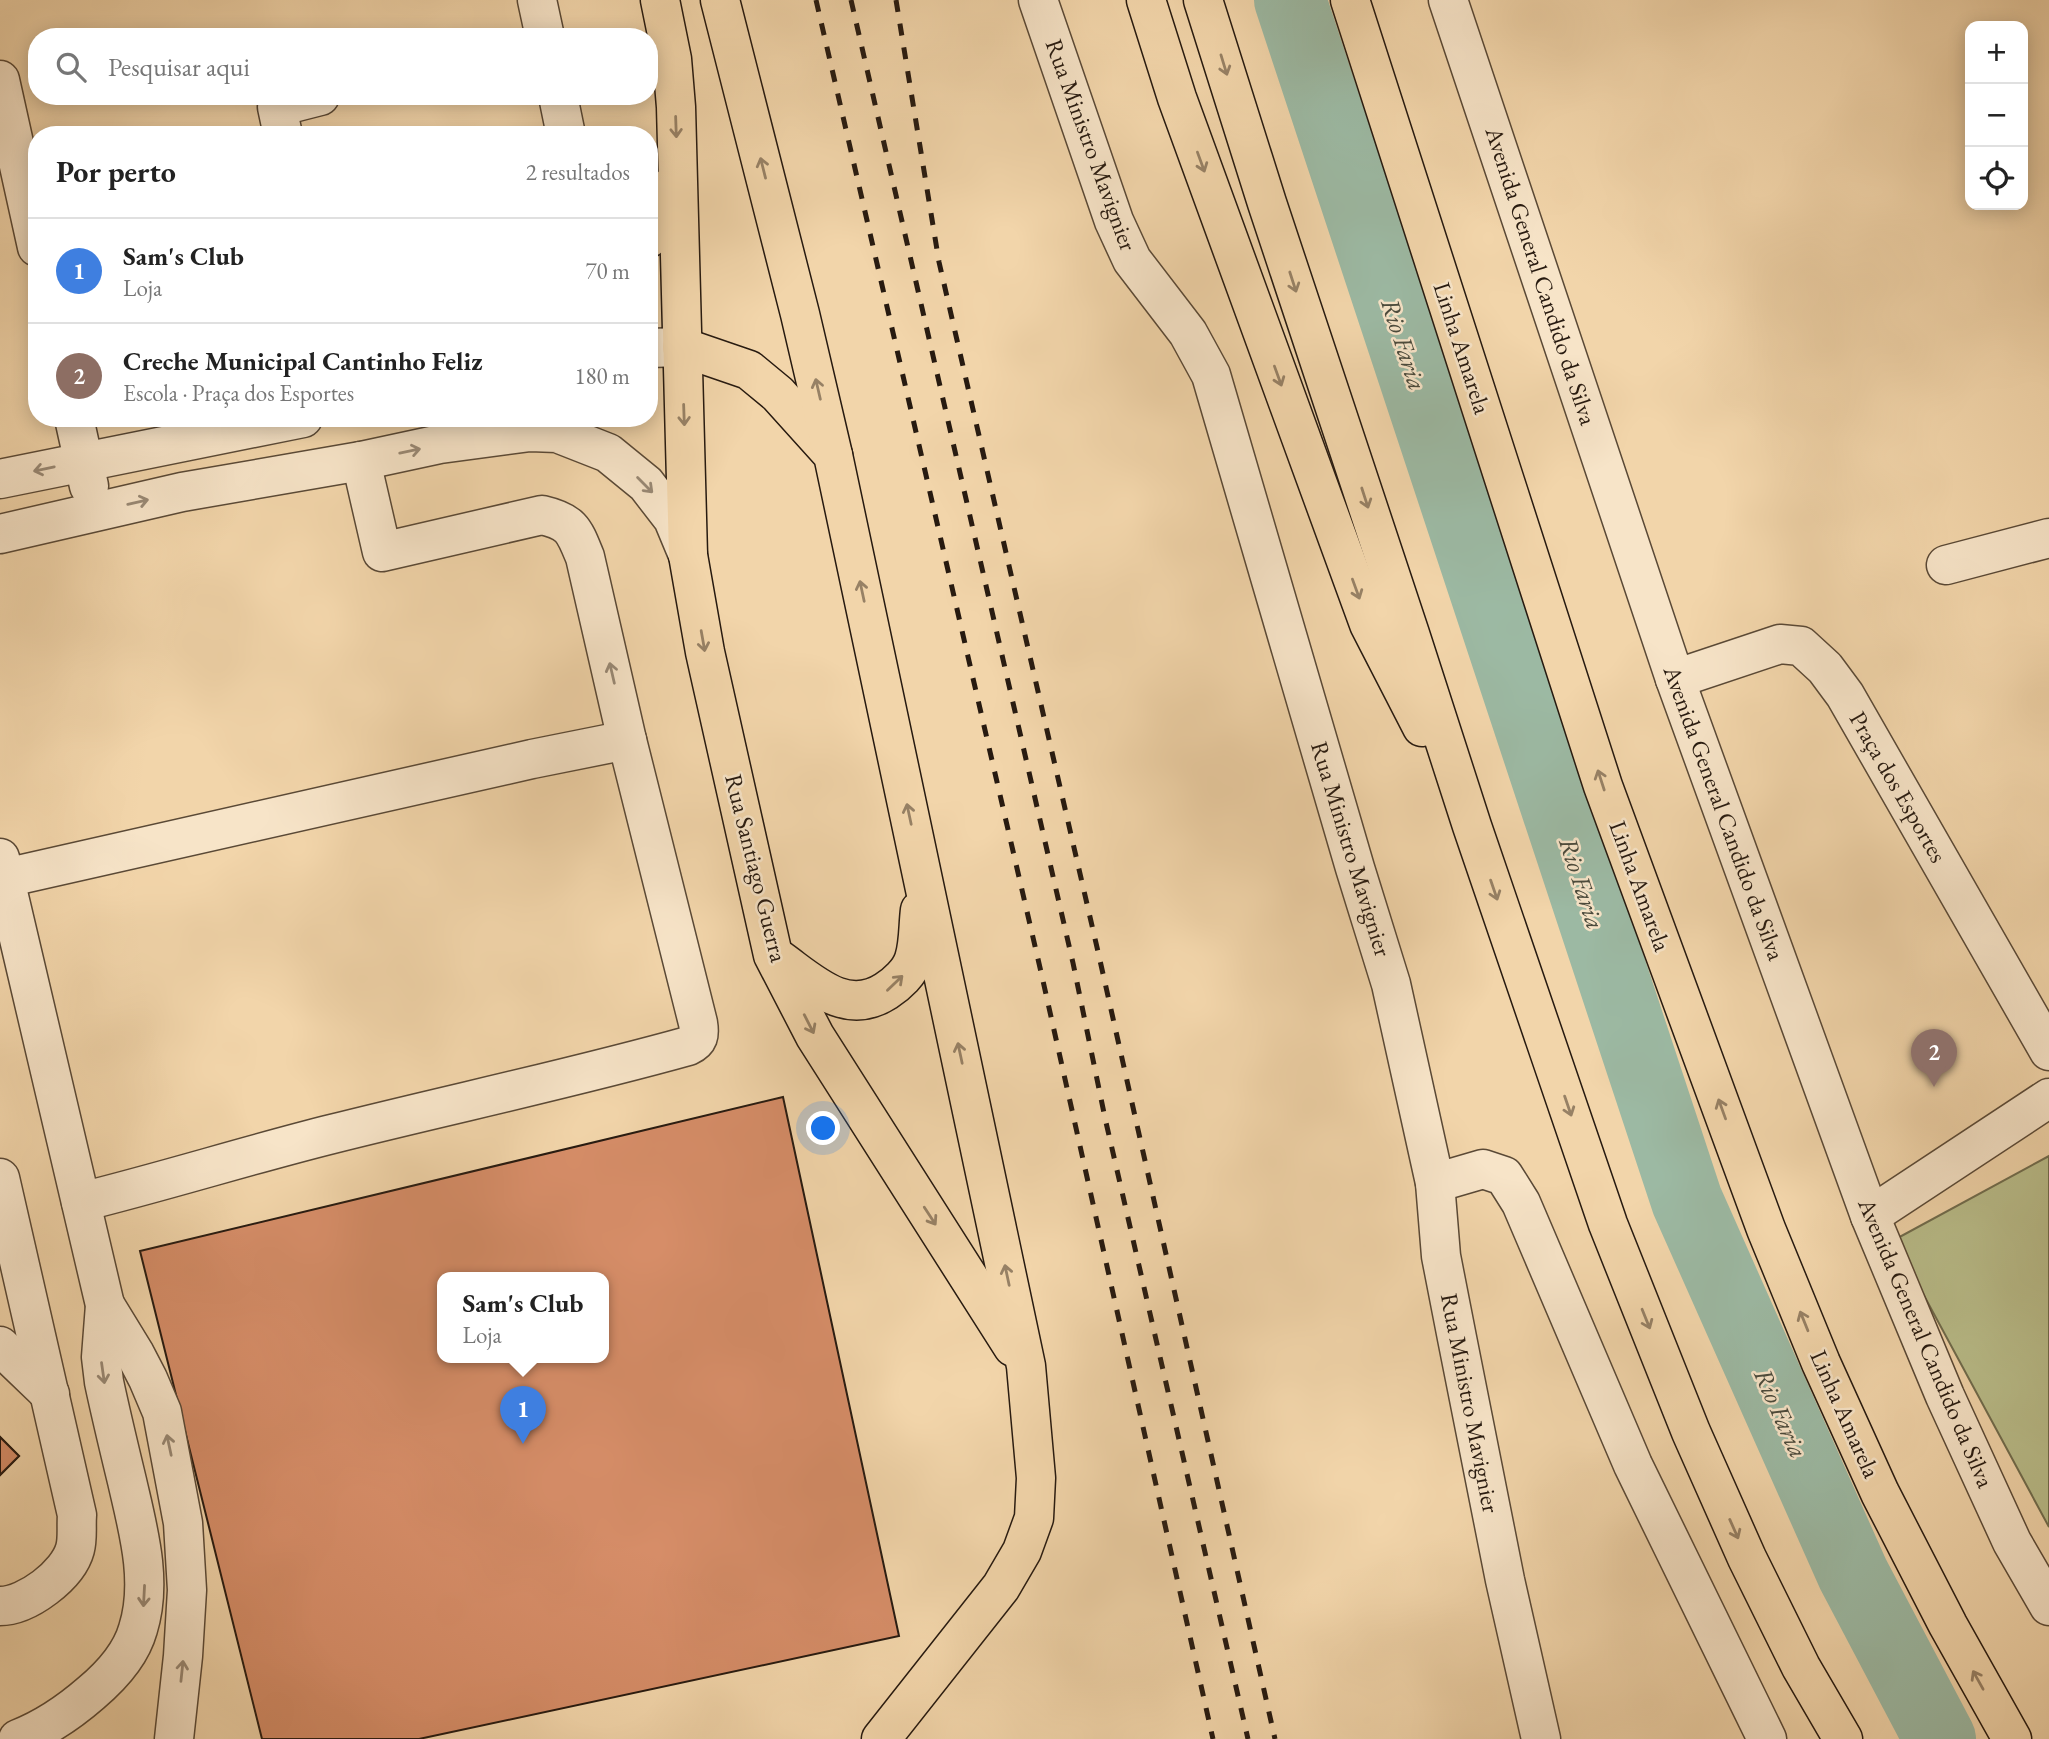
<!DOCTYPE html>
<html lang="pt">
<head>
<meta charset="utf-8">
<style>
  :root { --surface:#fff; --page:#f6f6f6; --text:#222; --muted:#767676; --line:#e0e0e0; --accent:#8f2418 }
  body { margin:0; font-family:"EB Garamond",serif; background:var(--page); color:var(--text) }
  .controls { position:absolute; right:21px; top:21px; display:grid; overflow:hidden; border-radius:14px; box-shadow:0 4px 18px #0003 }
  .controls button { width:63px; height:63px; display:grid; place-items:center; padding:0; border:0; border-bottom:2px solid var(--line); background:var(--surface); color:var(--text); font:35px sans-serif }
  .you { position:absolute; left:824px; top:1129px; width:24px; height:24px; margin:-18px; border:5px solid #fff; border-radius:50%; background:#1a73e8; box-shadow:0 0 0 10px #1a73e833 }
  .badge { display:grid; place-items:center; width:46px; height:46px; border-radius:50%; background:var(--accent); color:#fff; font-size:23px; font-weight:700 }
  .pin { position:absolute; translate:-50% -58px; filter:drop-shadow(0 2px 4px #0008) }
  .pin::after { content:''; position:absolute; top:37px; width:24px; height:21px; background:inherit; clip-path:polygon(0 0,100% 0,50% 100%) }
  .popup { position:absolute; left:437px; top:1272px; width:172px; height:91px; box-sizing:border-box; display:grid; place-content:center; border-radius:14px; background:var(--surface); filter:drop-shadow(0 2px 5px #0005); font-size:23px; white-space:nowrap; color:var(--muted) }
  .popup b { font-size:26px; color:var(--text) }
  .popup::after { content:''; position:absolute; left:50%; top:100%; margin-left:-14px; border:14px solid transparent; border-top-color:var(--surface) }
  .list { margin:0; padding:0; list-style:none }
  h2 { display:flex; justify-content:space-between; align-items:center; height:91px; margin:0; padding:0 28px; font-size:30px }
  h2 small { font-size:23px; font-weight:400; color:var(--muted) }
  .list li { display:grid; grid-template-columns:46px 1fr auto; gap:21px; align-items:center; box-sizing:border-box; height:105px; padding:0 28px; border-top:2px solid var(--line) }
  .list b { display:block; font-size:26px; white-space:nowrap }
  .list p { margin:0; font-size:23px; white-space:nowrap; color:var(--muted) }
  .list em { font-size:23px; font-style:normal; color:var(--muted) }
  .icon { flex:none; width:38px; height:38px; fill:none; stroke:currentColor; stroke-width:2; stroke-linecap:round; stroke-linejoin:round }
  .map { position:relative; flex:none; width:2049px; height:1739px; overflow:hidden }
  .search { position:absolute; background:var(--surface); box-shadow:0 4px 18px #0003; left:28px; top:28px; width:630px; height:77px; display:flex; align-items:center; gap:18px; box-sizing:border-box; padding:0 24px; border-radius:28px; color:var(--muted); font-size:26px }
  .panel { position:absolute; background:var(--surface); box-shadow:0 4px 18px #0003; left:28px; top:126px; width:630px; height:301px; border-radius:28px }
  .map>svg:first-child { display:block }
  .green { fill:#b9bd8a; stroke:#706c4d; stroke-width:2 }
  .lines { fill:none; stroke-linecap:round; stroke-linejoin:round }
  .river { stroke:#9cb9a3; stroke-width:72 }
  .building { fill:#d68d68; stroke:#271a10; stroke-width:2; fill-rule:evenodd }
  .minor-casing { stroke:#5a4936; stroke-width:41 }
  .major-casing { stroke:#271a10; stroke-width:41 }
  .highway-casing { stroke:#271a10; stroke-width:41 }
  .minor { stroke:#f7e4c8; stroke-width:38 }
  .major { stroke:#f2d5aa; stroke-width:38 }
  .highway { stroke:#f2d5aa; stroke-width:38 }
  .rail { stroke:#271a10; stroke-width:5; stroke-dasharray:12 12; stroke-linecap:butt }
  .oneway { stroke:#978165 }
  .oneway2 { stroke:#998975 }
  .labels { text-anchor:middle; stroke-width:5; stroke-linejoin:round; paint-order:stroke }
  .street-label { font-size:24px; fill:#271a10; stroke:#f7e4c8 }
  .water-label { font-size:26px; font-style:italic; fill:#4a4a3c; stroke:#f7e4c8 }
</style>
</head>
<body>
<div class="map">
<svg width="2049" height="1739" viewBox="0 0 2049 1739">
  <rect width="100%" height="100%" fill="#f2d5aa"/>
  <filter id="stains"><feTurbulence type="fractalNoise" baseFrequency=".00286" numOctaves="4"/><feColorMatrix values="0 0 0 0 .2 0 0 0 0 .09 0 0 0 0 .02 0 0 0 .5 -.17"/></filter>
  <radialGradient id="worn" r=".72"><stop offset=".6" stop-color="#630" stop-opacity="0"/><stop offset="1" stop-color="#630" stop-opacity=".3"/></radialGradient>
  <path class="green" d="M2049,1156V1527L1894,1240Z"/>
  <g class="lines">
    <path class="river" d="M1290,0L1687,1201L1853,1574L1940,1739"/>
  </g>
  <g class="building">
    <path d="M783,1097L899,1636L419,1739H262L140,1251ZM442,1278H604V1358H442Z"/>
    <path d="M0,1437L19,1456L0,1475Z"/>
    <path d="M0,1437L19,1456L0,1475Z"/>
  </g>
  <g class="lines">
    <defs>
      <g id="minor">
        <path d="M537,0L545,37"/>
        <path d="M1038,0L1114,221L1132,260L1188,333L1211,375L1355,868L1391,984L1435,1183L1441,1256L1457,1338L1505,1580L1541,1739"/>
        <path d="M1448,0L1675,679L1870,1216L1945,1396L2012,1542L2049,1606"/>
        <path d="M0,80L37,247"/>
        <path d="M558,96L566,135"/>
        <path d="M283,135L277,107L320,96"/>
        <path d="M649,348L682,347"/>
        <path d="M74,418L89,486"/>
        <path d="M0,479L303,418"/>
        <path d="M0,534L182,492L361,461L440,444L530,432L557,433L608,453L646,484L673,519L688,555"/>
        <path d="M1946,565L2049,538"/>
        <path d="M1675,679L1780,644L1801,646L1825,668L1845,695L2049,1051"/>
        <path d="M0,858L105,1305L101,1357L104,1382C111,1415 119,1448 127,1481C138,1529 153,1581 138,1629C131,1654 110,1677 91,1693C68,1713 46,1728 18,1739"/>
        <path d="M5,878L532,759L627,740"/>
        <path d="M0,1178L77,1515C76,1526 78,1538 75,1549C68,1575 27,1606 0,1606"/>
        <path d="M1435,1183L1483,1169L1504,1176L1521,1203L1633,1465L1767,1739"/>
        <path d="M81,1202C166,1181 248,1155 332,1134C451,1104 570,1079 688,1046C699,1041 700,1035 698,1023L627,740L585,557C574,530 572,522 542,515L382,552L361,461"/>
        <path d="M1870,1216L2049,1098"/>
        <path d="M105,1305L135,1354L148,1379L162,1412L183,1523L187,1590L183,1656L174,1739"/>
        <path d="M0,1346L50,1394"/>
      </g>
      <g id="major">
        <path d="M660,0L672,59L676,107L688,555L705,652L773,955L815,1036L1013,1347"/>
        <path d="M649,238L673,184"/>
        <path d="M682,347L749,370L778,394L833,455L1026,1366L1036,1478L1034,1518L1022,1551L1001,1587L881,1739"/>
        <path d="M780,960C812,983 846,1017 886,991C897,984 910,972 914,959C919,944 918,925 920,910"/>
      </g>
      <g id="highway">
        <path d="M720,0L800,314L833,455"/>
        <path d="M1146,0L1177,98L1369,624L1422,727"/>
        <path d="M1203,0L1267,203L1410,634L1472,826L1608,1224L1691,1432L1747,1558L1801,1667L1843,1739"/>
        <path d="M1350,0L1603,786L1766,1229L1821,1363L1880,1493L1948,1625L2012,1739"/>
      </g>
    </defs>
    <use href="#minor" class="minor-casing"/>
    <use href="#major" class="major-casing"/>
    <use href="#highway" class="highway-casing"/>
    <use href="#minor" class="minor"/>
    <use href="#major" class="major"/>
    <use href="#highway" class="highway"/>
    <g class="rail">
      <path d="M816,0L1041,972L1213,1739"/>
      <path d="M851,0L1073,963L1105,1118L1248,1739"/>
      <path d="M896,0L939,262L1099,956L1275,1739"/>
    </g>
  </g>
  <defs><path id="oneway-shaft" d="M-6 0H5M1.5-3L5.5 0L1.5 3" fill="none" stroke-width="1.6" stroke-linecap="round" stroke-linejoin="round" transform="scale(1.75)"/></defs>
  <g class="oneway">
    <use href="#oneway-shaft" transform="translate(1224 65) rotate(73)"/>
    <use href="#oneway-shaft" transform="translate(676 127) rotate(88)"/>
    <use href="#oneway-shaft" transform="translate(1201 162) rotate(70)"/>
    <use href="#oneway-shaft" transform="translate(763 168) rotate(-104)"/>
    <use href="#oneway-shaft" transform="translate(1293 282) rotate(72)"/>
    <use href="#oneway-shaft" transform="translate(1278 376) rotate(70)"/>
    <use href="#oneway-shaft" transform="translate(818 389) rotate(-103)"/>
    <use href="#oneway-shaft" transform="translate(684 415) rotate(88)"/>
    <use href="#oneway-shaft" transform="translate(1365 498) rotate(72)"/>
    <use href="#oneway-shaft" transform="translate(1356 589) rotate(70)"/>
    <use href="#oneway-shaft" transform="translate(862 591) rotate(-102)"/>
    <use href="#oneway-shaft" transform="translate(703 641) rotate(80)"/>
    <use href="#oneway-shaft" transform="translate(1601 780) rotate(-108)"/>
    <use href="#oneway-shaft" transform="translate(909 814) rotate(-102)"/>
    <use href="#oneway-shaft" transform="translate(1494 890) rotate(71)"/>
    <use href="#oneway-shaft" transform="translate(895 983) rotate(-44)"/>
    <use href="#oneway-shaft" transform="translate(809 1024) rotate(63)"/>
    <use href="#oneway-shaft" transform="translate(960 1053) rotate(-102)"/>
    <use href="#oneway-shaft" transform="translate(1568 1106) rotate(71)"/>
    <use href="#oneway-shaft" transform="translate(1722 1109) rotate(-110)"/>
    <use href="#oneway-shaft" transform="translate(930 1216) rotate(57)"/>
    <use href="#oneway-shaft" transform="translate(1007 1275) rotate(-102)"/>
    <use href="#oneway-shaft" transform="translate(1646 1319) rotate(68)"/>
    <use href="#oneway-shaft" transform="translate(1804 1321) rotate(-112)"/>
    <use href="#oneway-shaft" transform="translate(1734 1529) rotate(66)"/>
    <use href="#oneway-shaft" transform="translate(1978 1680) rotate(-119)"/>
  </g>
  <g class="oneway2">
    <use href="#oneway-shaft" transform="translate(410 451) rotate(-12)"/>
    <use href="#oneway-shaft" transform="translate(44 469) rotate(168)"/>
    <use href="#oneway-shaft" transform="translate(645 485) rotate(45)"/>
    <use href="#oneway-shaft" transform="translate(138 502) rotate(-13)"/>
    <use href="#oneway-shaft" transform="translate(612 673) rotate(-103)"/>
    <use href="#oneway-shaft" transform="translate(103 1373) rotate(82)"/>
    <use href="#oneway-shaft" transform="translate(169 1445) rotate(-102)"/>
    <use href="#oneway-shaft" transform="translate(144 1596) rotate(93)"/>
    <use href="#oneway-shaft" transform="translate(182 1671) rotate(-84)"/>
  </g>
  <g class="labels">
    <g class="street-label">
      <text transform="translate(1091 145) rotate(70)" y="8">Rua Ministro Mavignier</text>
      <text transform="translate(1541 276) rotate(72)" y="8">Avenida General Candido da Silva</text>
      <text transform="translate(1462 348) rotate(72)" y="8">Linha Amarela</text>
      <text transform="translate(1898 787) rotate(60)" y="8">Praça dos Esportes</text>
      <text transform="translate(1724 813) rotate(70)" y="8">Avenida General Candido da Silva</text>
      <text transform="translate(1351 849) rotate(73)" y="8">Rua Ministro Mavignier</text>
      <text transform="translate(756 868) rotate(76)" y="8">Rua Santiago Guerra</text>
      <text transform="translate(1640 886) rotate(70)" y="8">Linha Amarela</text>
      <text transform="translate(1926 1343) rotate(67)" y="8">Avenida General Candido da Silva</text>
      <text transform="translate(1470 1403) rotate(79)" y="8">Rua Ministro Mavignier</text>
      <text transform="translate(1845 1414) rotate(66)" y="8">Linha Amarela</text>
    </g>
    <g class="water-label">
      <text transform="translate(1404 344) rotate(72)" y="9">Rio Faria</text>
      <text transform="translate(1582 883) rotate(72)" y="9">Rio Faria</text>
      <text transform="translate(1781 1413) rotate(66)" y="9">Rio Faria</text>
    </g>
  </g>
  <rect width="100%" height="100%" filter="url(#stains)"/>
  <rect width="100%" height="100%" fill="url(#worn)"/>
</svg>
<div class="controls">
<button>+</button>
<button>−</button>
<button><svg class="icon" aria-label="locate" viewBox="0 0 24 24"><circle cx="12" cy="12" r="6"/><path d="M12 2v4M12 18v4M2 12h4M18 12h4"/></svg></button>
</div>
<div class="you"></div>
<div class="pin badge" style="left:523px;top:1444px;background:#3f7fe0">1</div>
<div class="popup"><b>Sam's Club</b>Loja</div>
<div class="pin badge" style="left:1934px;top:1087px;background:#8d6e63">2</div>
<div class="search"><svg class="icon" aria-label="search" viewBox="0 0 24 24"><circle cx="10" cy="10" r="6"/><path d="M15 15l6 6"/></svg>Pesquisar aqui</div>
<section class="panel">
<h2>Por perto<small>2 resultados</small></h2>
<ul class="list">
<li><span class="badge" style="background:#3f7fe0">1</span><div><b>Sam's Club</b><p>Loja</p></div><em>70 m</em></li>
<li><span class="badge" style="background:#8d6e63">2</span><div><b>Creche Municipal Cantinho Feliz</b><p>Escola · Praça dos Esportes</p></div><em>180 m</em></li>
</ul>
</section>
</div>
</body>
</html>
